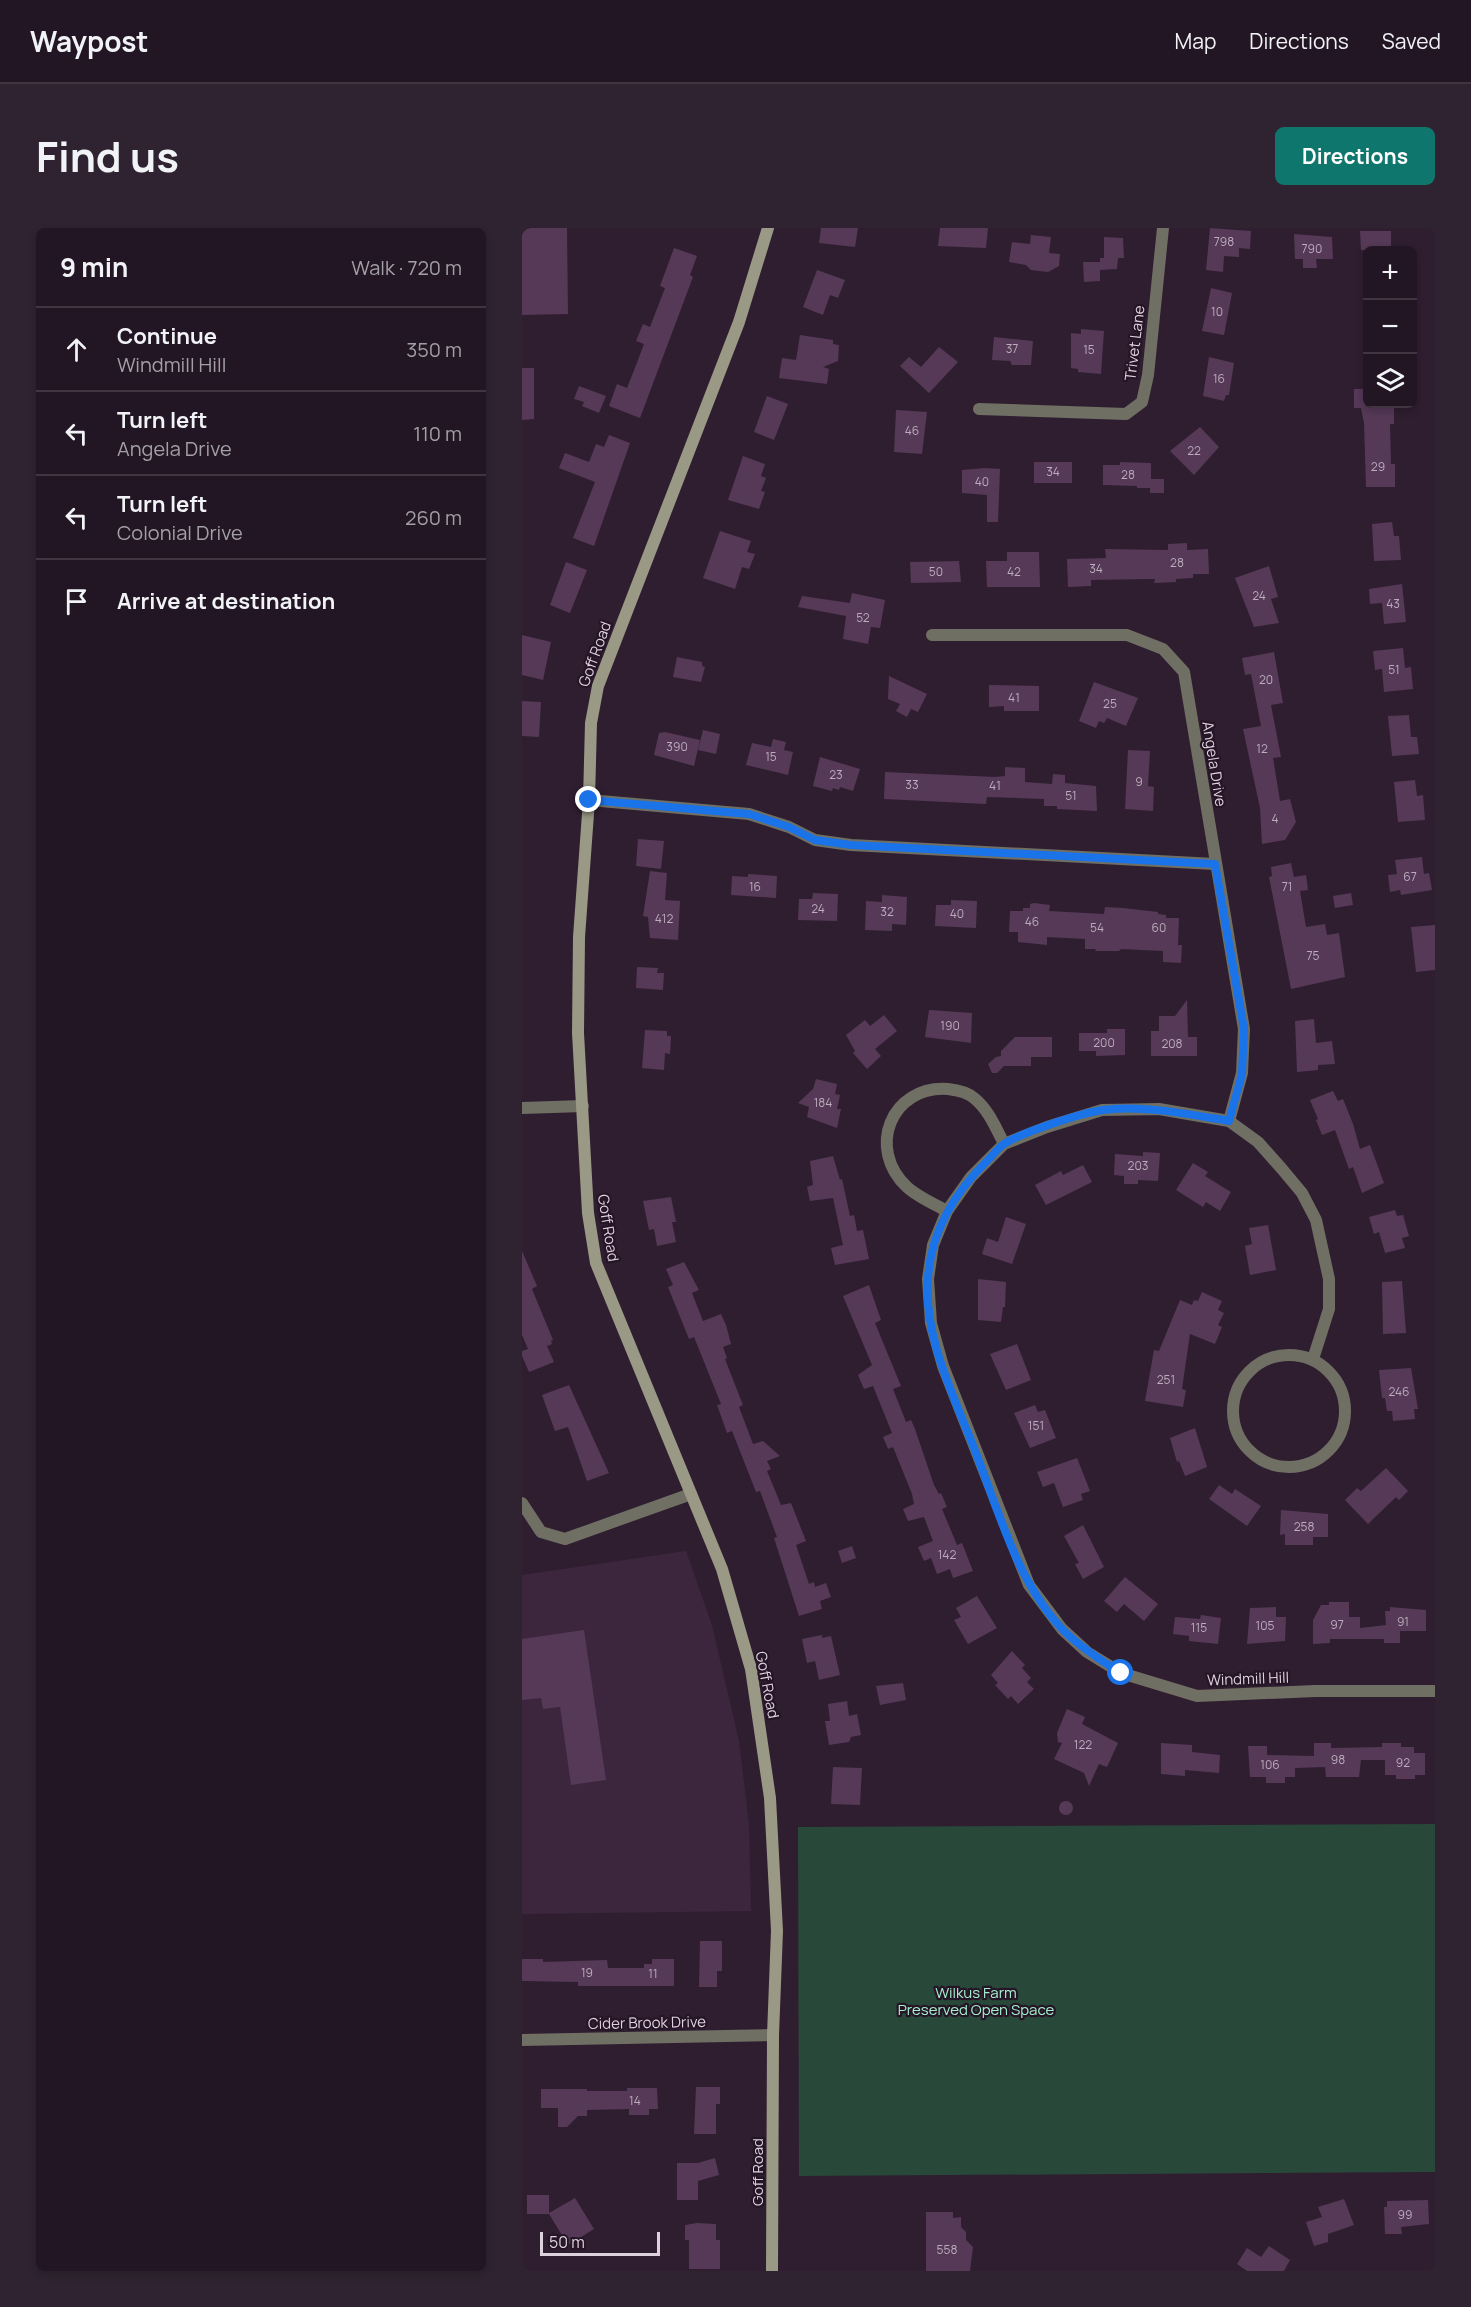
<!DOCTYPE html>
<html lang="en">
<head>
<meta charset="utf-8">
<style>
  :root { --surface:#231624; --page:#2f2331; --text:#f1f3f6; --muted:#a39fa6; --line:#403541; --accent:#0f766e }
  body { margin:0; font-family:Manrope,sans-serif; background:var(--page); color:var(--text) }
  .controls { position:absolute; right:18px; top:18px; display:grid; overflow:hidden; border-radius:9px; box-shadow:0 3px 9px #0003 }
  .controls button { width:54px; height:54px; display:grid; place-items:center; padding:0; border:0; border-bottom:2px solid var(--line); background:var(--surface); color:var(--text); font:30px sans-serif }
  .scale { position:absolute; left:18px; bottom:15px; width:120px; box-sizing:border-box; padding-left:6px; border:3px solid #ded2de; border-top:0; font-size:16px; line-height:21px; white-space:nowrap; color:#ded2de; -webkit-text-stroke:4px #251526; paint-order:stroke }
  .stop { position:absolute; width:18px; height:18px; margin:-14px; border:4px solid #1a73e8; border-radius:50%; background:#fff }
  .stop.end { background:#1a73e8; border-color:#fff; box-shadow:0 2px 6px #0008 }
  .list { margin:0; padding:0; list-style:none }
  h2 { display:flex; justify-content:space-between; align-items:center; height:78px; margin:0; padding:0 24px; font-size:26px }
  h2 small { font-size:20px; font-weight:400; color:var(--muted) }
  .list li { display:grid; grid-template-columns:39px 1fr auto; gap:18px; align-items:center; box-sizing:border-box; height:84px; padding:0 24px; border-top:2px solid var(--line) }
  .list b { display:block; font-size:22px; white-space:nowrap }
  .list p { margin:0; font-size:20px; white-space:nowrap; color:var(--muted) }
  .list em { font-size:20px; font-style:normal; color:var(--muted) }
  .icon { flex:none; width:33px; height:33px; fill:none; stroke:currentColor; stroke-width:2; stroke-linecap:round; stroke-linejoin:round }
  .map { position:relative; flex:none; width:913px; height:2043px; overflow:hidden; border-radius:9px }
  header { display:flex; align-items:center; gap:36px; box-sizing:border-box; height:84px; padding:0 30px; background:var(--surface); border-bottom:2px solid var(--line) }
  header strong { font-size:28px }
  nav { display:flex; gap:33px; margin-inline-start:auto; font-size:21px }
  .intro { display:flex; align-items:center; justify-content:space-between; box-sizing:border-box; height:144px; padding:0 36px }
  h1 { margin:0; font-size:42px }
  .button { padding:15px 27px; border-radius:9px; background:var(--accent); color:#fff; font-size:21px; font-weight:700 }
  main { display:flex; gap:36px; padding:0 36px }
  aside { flex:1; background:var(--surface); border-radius:9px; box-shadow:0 3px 9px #0003 }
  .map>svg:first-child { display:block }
  .built { fill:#3c263d }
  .green { fill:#28483a }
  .building { fill:#553957 }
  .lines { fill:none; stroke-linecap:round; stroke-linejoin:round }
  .street { stroke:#706f63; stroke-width:12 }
  .secondary { stroke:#9a9986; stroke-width:12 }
  .route { stroke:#1a73e8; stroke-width:8 }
  .labels { text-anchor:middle; stroke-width:4.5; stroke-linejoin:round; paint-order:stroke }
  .number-label { font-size:12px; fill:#bcacbc }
  .street-label { font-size:15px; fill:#ded2de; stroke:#251526 }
  .park-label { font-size:15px; fill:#a3efcb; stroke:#251526 }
</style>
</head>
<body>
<header>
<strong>Waypost</strong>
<nav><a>Map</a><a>Directions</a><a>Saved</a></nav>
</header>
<div class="intro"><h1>Find us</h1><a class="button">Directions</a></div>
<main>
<aside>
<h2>9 min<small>Walk · 720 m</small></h2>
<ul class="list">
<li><svg class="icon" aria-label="ahead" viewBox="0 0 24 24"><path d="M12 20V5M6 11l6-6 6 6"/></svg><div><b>Continue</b><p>Windmill Hill</p></div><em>350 m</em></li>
<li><svg class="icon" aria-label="left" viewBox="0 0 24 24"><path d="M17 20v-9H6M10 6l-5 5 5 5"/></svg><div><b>Turn left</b><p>Angela Drive</p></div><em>110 m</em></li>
<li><svg class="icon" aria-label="left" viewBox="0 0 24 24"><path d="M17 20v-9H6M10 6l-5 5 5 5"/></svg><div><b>Turn left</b><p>Colonial Drive</p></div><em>260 m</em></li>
<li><svg class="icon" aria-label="arrive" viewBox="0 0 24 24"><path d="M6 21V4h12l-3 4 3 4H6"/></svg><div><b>Arrive at destination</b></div></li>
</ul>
</aside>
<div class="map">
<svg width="913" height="2043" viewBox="0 0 913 2043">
  <rect width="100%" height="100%" fill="#2f1e30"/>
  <path class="built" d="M164,1323L190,1397L217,1513L227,1596L229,1683L0,1686V1347Z"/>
  <path class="green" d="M913,1596V1944L277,1948L276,1599Z"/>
  <g class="building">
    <path d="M0,0H45L46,86L0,87Z"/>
    <path d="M299,0H336L333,19L297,15Z"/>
    <path d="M418,0H466L464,20L416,18Z"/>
    <path d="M688,0L729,3L728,21L717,20V29L702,28L701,44L684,42Z"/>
    <path d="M838,3H869V22H839Z"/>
    <path d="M772,6L810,9L811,31H794L795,40H781V31H773Z"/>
    <path d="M509,7L529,9L527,25L538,26L537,38L526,44L509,42L504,37L487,34L490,14L508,16Z"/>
    <path d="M582,9L601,10L602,30H596L595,41L578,42V53L562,54L561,34H578V30H582Z"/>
    <path d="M152,20L175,28L168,47L171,49L118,190L87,178L95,156L105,160L111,145L122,116L114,113L121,96L128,99L143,60L138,58Z"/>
    <path d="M295,42L323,52L316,70L308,67L301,87L281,79Z"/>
    <path d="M689,60L710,65L702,107L680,103Z"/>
    <path d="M559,101L582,103L579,146L556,144V141L549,140V105L559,106Z"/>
    <path d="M278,107L311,112V116L317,117L316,133L301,139L307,141L305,156L257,150L260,130L274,132Z"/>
    <path d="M472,109L511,113L509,137H490L488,133L470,132Z"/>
    <path d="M417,119L436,134L407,165L378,138L387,129L399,139Z"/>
    <path d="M687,129L712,135L707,167H704L702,173L681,168Z"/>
    <path d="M0,140H12V191L0,192Z"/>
    <path d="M57,158L84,168L77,185L60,178L62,174L52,171Z"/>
    <path d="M832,161H846V176H872V196H868L869,236H873V259H844L842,195L839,180H832Z"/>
    <path d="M245,168L266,176L252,212L232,204Z"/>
    <path d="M374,182L405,184L400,226L372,224Z"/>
    <path d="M678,199L697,219L672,247L648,223Z"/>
    <path d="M87,207L108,215L72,318L51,310L73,254L37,240L43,225L67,234L74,216L82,219Z"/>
    <path d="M221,228L243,236L239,248L244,250L239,263L243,264L237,281L206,272Z"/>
    <rect x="512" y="234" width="38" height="21"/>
    <path d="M598,234L629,235V251H642V265H628V260H615V258L581,257V237H598Z"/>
    <path d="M463,240L478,241L476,294H465V267L440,265V242Z"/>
    <path d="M870,294L872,308H877L879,332L852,333L850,296Z"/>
    <path d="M198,303L229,313L225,324L233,326L227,341L220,339L213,361L181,350Z"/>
    <path d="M665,315V322L686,321L687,346H671V350L654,351V354L632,355L633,351H626L569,352V358L546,359L545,331L584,330L583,321L646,322V316Z"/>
    <path d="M485,324H517L518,359H465L464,333H485Z"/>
    <path d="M437,333L439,354L389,355L388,334Z"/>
    <path d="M44,334L65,342L48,385L28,377Z"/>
    <path d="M747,338L756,369L749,371L757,395L732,399L713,350Z"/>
    <path d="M880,356L884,394L862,396L860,375L848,376L847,361Z"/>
    <path d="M330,365L363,372L358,400L349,399L346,416L321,411L324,388L276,379L280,368L328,375Z"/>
    <path d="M0,407L29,414L21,452L0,447Z"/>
    <path d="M881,420L883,440L889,439L891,461L862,464L860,441L853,442L851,423Z"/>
    <path d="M752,424L761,475L749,477L759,529L751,530L758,573L768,571L774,594L763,612L740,616L738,580L721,501L739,498L729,446L723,447L720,430Z"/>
    <path d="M155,429L180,434V438L183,439L179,454L151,449Z"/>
    <path d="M367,448L405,466L396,484L389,481L385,489L374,483L378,476L366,471Z"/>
    <path d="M572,454L616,470L604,498L585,490L582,495L577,493L574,500L557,493Z"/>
    <path d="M467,457L517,458V483H482V478L467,479Z"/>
    <path d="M0,473L19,474L17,509L0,508Z"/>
    <path d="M887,487L889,509H895L897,526L870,528L866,488Z"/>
    <path d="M181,502L198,506L194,526L176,522Z"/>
    <path d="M143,504L178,512L172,538L132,527L137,505Z"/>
    <path d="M251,511L264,514L262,522L271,524L266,547L224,537L230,515L249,519Z"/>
    <path d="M606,522L628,523L626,558L632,559L631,583L603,581Z"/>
    <path d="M298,529L338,541L331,563L318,559L317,562L311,560L310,563L291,558Z"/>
    <path d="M483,539L503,540V554L530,556L531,546L543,547V555L574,558L575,583L535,581V578H522V571L465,569L464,576L362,571L363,544L473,549L483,548Z"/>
    <path d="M893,552L895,568L901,567L903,592L876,594L872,554Z"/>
    <path d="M116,611L142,613L139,641L114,638Z"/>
    <path d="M900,629L902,646L907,645L910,662L879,667L878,662L868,664L866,647L875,646L873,632Z"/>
    <path d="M769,635L772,649L784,647L786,662L778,663L784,699L803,696L805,707L817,705L823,749L769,761L747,649L750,648L749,639Z"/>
    <path d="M128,643L145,645L143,672L158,673L156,712L128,710L126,689L121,688Z"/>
    <path d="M226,646L255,648L254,670L209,667L210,648L226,649Z"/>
    <path d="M291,665L316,666L315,693L276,692L277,671H290Z"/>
    <path d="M829,665L831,677L813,680L811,668Z"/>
    <path d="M360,667L385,669L384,697L370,696V703L343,702L344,673L360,674Z"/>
    <path d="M429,672L455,673L454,700L413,698L414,677H429Z"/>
    <path d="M512,675L528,677L527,683L582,686L583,679L601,680L636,684V686L644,687V690H657L656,717H660L659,735L641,734V723L599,721L597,723H573L574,721H563V711L525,709V717L496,714V704H487L488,683H501V680H508V676Z"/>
    <path d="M913,697V742L894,744L889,699Z"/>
    <path d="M115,739L136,740L135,745H142L141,762L114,760Z"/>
    <path d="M665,772L666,809H675V828H629V803H637V788H653Z"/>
    <path d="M407,782L450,785L449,815L403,809Z"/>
    <path d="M362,787L375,803L353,821L359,828L345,841L331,825L333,823L324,807L343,792L348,798Z"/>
    <path d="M792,791L794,815L810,813L813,836L796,837V842L775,844L773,793Z"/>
    <path d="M585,801H603V827L574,828V823H557V805H585Z"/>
    <path d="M123,802L145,803V808H149L148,826L143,825L142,842L120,840Z"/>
    <path d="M493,809H530V829H509V838H482L475,845H470L466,836L474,829L479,828V823Z"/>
    <path d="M294,851L315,856L313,866L318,867L315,881H319L315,900L285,889L287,879L276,875L291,861Z"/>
    <path d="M811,863L816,873L821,871L831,896L838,921L848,917L862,955L840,965L831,939L827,941L813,902L800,907L794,892L796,891L788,872Z"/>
    <path d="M621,924L638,925L636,953L616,952V956H602V948L592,947L593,926L621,928Z"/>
    <path d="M311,928L318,952L320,951L328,988L332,987L335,1003L341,1002L347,1031L313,1037L309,1020L321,1017L311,970L288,973L285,959L291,957L288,933Z"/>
    <path d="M671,935L686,944L683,948L709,964L698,983L684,974L681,979L654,962Z"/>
    <path d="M561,937L570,954L524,977L513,957L539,943L541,947Z"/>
    <path d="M149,969L154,994H150L154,1014L135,1018L132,1001L127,1002L121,973Z"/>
    <path d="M873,982L875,988L881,987L887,1008L880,1010L883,1020L863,1025L857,1004L852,1006L847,989Z"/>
    <path d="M484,989L504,996L490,1036L460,1026L465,1010L476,1014Z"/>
    <path d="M746,997L754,1042L728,1047L723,1018L730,1016L727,1000Z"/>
    <path d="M0,1023L15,1058L10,1061L31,1112L29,1113L30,1116L25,1118L32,1134L7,1144L0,1128V1123L6,1121L0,1107Z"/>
    <path d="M162,1034L177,1062L170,1065L181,1093L199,1086L204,1097L209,1116L201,1119L205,1130L203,1131L221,1177L217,1179L231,1216L241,1213L258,1228L245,1233L249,1241L245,1243L259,1277L269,1275L284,1313L274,1317L287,1356L292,1354L293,1359L304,1355L309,1369L298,1373L300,1381L277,1388L252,1310L255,1309L238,1263L234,1264L210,1203L205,1205L195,1177L199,1176L172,1109L167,1111L146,1059L151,1057L144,1041Z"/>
    <path d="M456,1051L484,1054L483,1079H481L479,1094L456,1092Z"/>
    <path d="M880,1053L884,1105L861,1106L860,1054Z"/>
    <path d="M347,1057L359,1092L353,1095L379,1158L371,1161L384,1194L389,1192L393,1201L412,1257L417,1266L419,1265L425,1279L420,1281L435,1317L440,1315L451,1343L431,1350L428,1341L415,1346L409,1330L402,1333L396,1319L411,1313L402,1289L386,1293L381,1281L392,1276L390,1266L371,1219L366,1221L361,1209L370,1205L351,1158L342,1161L336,1147L350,1137L321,1068Z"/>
    <path d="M680,1064L700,1073L696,1082L702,1085L696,1097L700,1099L693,1116L668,1106L660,1161L664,1162L661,1179L623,1173L632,1122L637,1123L658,1072L670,1077L672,1072L676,1073Z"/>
    <path d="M495,1116L509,1152L484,1162L468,1126Z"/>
    <path d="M889,1140L896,1181H892L893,1191L871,1193L870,1183H865L863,1170H860L857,1142Z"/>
    <path d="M47,1157L87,1245L65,1253L46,1199L33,1203L20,1167Z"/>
    <path d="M513,1177L516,1184L523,1182L534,1210L508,1220L492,1185Z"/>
    <path d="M673,1200L685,1239L663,1248L657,1233L655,1234L648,1210Z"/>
    <path d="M555,1230L568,1263L559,1266L561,1272L541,1279L532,1255L521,1259L515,1244Z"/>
    <path d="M864,1240L886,1263L877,1272L874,1269L846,1296L823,1272L835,1260L839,1263Z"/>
    <path d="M697,1257L710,1266L713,1261L739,1278L725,1298L687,1271Z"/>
    <path d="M759,1282L806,1286V1309H791V1317H763V1306L758,1307Z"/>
    <path d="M561,1297L582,1339L561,1351L553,1336L557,1335L542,1308Z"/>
    <path d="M330,1318L334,1330L320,1335L316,1323Z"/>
    <path d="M603,1349L636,1376L622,1393L602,1376L595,1384L582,1373Z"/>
    <path d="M455,1368L475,1400L446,1416L432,1392L439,1389L434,1380Z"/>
    <path d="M807,1374H827V1389H838V1400L864,1397L863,1383H868V1379L904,1382V1403H878V1415H862V1411H808V1415L791,1416V1392L799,1377H807Z"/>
    <path d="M754,1379V1389H764L763,1413L725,1416L728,1380Z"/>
    <path d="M679,1387L699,1390L696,1416L667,1413V1408L651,1406L653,1389L678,1391Z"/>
    <path d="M62,1402L84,1552L49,1557L38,1479L21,1481L19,1470L0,1472V1411Z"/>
    <path d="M300,1407V1410L309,1408L318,1447L297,1452L293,1433L285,1435L280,1411Z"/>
    <path d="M490,1423L503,1437L500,1440L509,1450L505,1454L512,1461L496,1476L489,1468L486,1471L473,1457L476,1455L469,1447Z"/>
    <path d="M381,1455L384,1472L358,1477L354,1458Z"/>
    <path d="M325,1473L327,1488L335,1486L339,1507L329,1509L327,1514L307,1517L303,1493H308L306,1476Z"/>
    <path d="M545,1481L563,1489L560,1496L596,1515L585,1539L577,1536L567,1558L562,1545L532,1531L540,1515L536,1514L535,1505Z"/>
    <path d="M639,1515L670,1517V1524L698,1527L697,1545L663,1542V1548L639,1546Z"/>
    <path d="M792,1515H809V1520L860,1519V1515H879V1519H892V1525H903V1547H893V1551H874V1547H863V1532H839L837,1549H804L803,1539L773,1540V1549H763V1555H744V1549H728L726,1518H745V1527L792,1528Z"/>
    <path d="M311,1539L340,1540L338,1577L309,1576Z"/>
    <circle cx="544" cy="1580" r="7"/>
    <path d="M178,1713H200V1743H195V1759H177Z"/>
    <path d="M0,1731H21V1734L85,1732L86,1740H122V1736H130V1731H152V1758H56V1754L0,1753Z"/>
    <path d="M174,1859H198V1876H194V1906H172Z"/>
    <path d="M105,1860H135L136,1881H127V1887H107V1881L65,1882V1888H56L45,1899H36V1880H19V1861H65V1863H105Z"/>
    <path d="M193,1930L197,1947L176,1953V1972H155V1935H176Z"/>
    <path d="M5,1967H27V1985L53,1970L72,2001L46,2017L27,1986H5Z"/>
    <path d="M822,1971L832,1997L806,2006V2014L792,2018L784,1994L800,1989L796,1979Z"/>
    <path d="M906,1972L907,1996L879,1999L880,2006H863L862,1979H865V1973Z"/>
    <path d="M404,1984H431V1990L439,1989V1999L444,2004V2012L451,2019L448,2043H404Z"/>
    <path d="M175,1995L194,1996V2012H198V2041H167V2012H163V1997Z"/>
    <path d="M747,2018L768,2032L762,2043H725L715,2036L725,2020L739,2029Z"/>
  </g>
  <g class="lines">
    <g class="street">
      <path d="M457,181L604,186L620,174L626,147L641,0"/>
      <path d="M410,407H605L641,421L662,444L722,801L720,845L707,893"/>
      <path d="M67,572L227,586L267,599L293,612L329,617L693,636"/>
      <path d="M0,880L61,878"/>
      <path d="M425,983C412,976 396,969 385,959C344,921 369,857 426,861C435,862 445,864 452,870C466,881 474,900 482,916"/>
      <circle cx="767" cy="1183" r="56"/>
      <path d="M791,1131L807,1081V1051L794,992L780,965L760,941L736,914L707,893L637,881L580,882L525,899L482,916L449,949L425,983L411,1017L406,1051L409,1095L421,1138L507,1357L540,1401L565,1424L599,1445L675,1468L793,1463H913"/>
      <path d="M0,1275L19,1304L43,1311L169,1266"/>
      <path d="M0,1812L251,1807"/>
    </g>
    <path class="secondary" d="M246,0L217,94L76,458L69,495L67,572L57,709L56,805L66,985L74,1035L200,1341L229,1441L248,1570L255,1703L251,1807L250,2043"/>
  </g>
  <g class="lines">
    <path class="route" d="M67,572L227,586L267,599L293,612L329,617L693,636L722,801L720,846L707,893C665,886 623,877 581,882C559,885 501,904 482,916C476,920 471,927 466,932C433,964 409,1003 406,1050C401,1111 434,1172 455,1228C478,1287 496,1355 541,1402C558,1419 578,1432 599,1445"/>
  </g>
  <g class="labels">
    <g class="number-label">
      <text x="702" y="18">798</text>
      <text x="790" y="25">790</text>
      <text x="695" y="88">10</text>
      <text x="490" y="125">37</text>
      <text x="567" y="126">15</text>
      <text x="697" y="155">16</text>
      <text x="390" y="207">46</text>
      <text x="672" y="227">22</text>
      <text x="856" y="243">29</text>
      <text x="531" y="248">34</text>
      <text x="606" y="251">28</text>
      <text x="460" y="258">40</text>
      <text x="655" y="339">28</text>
      <text x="574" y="345">34</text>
      <text x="414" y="348">50</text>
      <text x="492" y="348">42</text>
      <text x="737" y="372">24</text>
      <text x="871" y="380">43</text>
      <text x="341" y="394">52</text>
      <text x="872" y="446">51</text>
      <text x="744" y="456">20</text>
      <text x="492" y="474">41</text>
      <text x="588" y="480">25</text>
      <text x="155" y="523">390</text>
      <text x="740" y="525">12</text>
      <text x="249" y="533">15</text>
      <text x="314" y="551">23</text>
      <text x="617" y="558">9</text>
      <text x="390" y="561">33</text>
      <text x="473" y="562">41</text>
      <text x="549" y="572">51</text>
      <text x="753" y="595">4</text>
      <text x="888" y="653">67</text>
      <text x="233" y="663">16</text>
      <text x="765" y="663">71</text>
      <text x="296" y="685">24</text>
      <text x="365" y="688">32</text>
      <text x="435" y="690">40</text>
      <text x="142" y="695">412</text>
      <text x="510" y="698">46</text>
      <text x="575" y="704">54</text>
      <text x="637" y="704">60</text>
      <text x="791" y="732">75</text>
      <text x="428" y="802">190</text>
      <text x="582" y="819">200</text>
      <text x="650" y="820">208</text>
      <text x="301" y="879">184</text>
      <text x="616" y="942">203</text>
      <text x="644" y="1156">251</text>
      <text x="877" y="1168">246</text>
      <text x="514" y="1202">151</text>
      <text x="782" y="1303">258</text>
      <text x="425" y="1331">142</text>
      <text x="881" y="1398">91</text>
      <text x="815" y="1401">97</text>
      <text x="743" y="1402">105</text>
      <text x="677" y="1404">115</text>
      <text x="561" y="1521">122</text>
      <text x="816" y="1536">98</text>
      <text x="881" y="1539">92</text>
      <text x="748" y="1541">106</text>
      <text x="65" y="1749">19</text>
      <text x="131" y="1750">11</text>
      <text x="113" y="1877">14</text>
      <text x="883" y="1991">99</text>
      <text x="425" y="2026">558</text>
    </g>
    <g class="street-label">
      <text transform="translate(613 115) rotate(-83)" y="5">Trivet Lane</text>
      <text transform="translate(73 426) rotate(-70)" y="5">Goff Road</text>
      <text transform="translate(692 536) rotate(81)" y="5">Angela Drive</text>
      <text transform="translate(86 1000) rotate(81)" y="5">Goff Road</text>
      <text transform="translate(726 1451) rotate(-2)" y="5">Windmill Hill</text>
      <text transform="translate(245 1457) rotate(79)" y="5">Goff Road</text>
      <text transform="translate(125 1795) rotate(-1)" y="5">Cider Brook Drive</text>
      <text transform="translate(236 1944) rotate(-90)" y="5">Goff Road</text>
    </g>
    <g class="park-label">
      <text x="454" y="1770">Wilkus Farm<tspan x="454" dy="17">Preserved Open Space</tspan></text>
    </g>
  </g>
</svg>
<div class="controls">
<button>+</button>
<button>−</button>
<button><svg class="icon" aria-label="layers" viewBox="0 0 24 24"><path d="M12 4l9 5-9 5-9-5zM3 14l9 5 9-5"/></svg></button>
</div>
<div class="scale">50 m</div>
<div class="stop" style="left:599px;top:1445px"></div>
<div class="stop end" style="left:67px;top:572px"></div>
</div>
</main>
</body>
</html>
